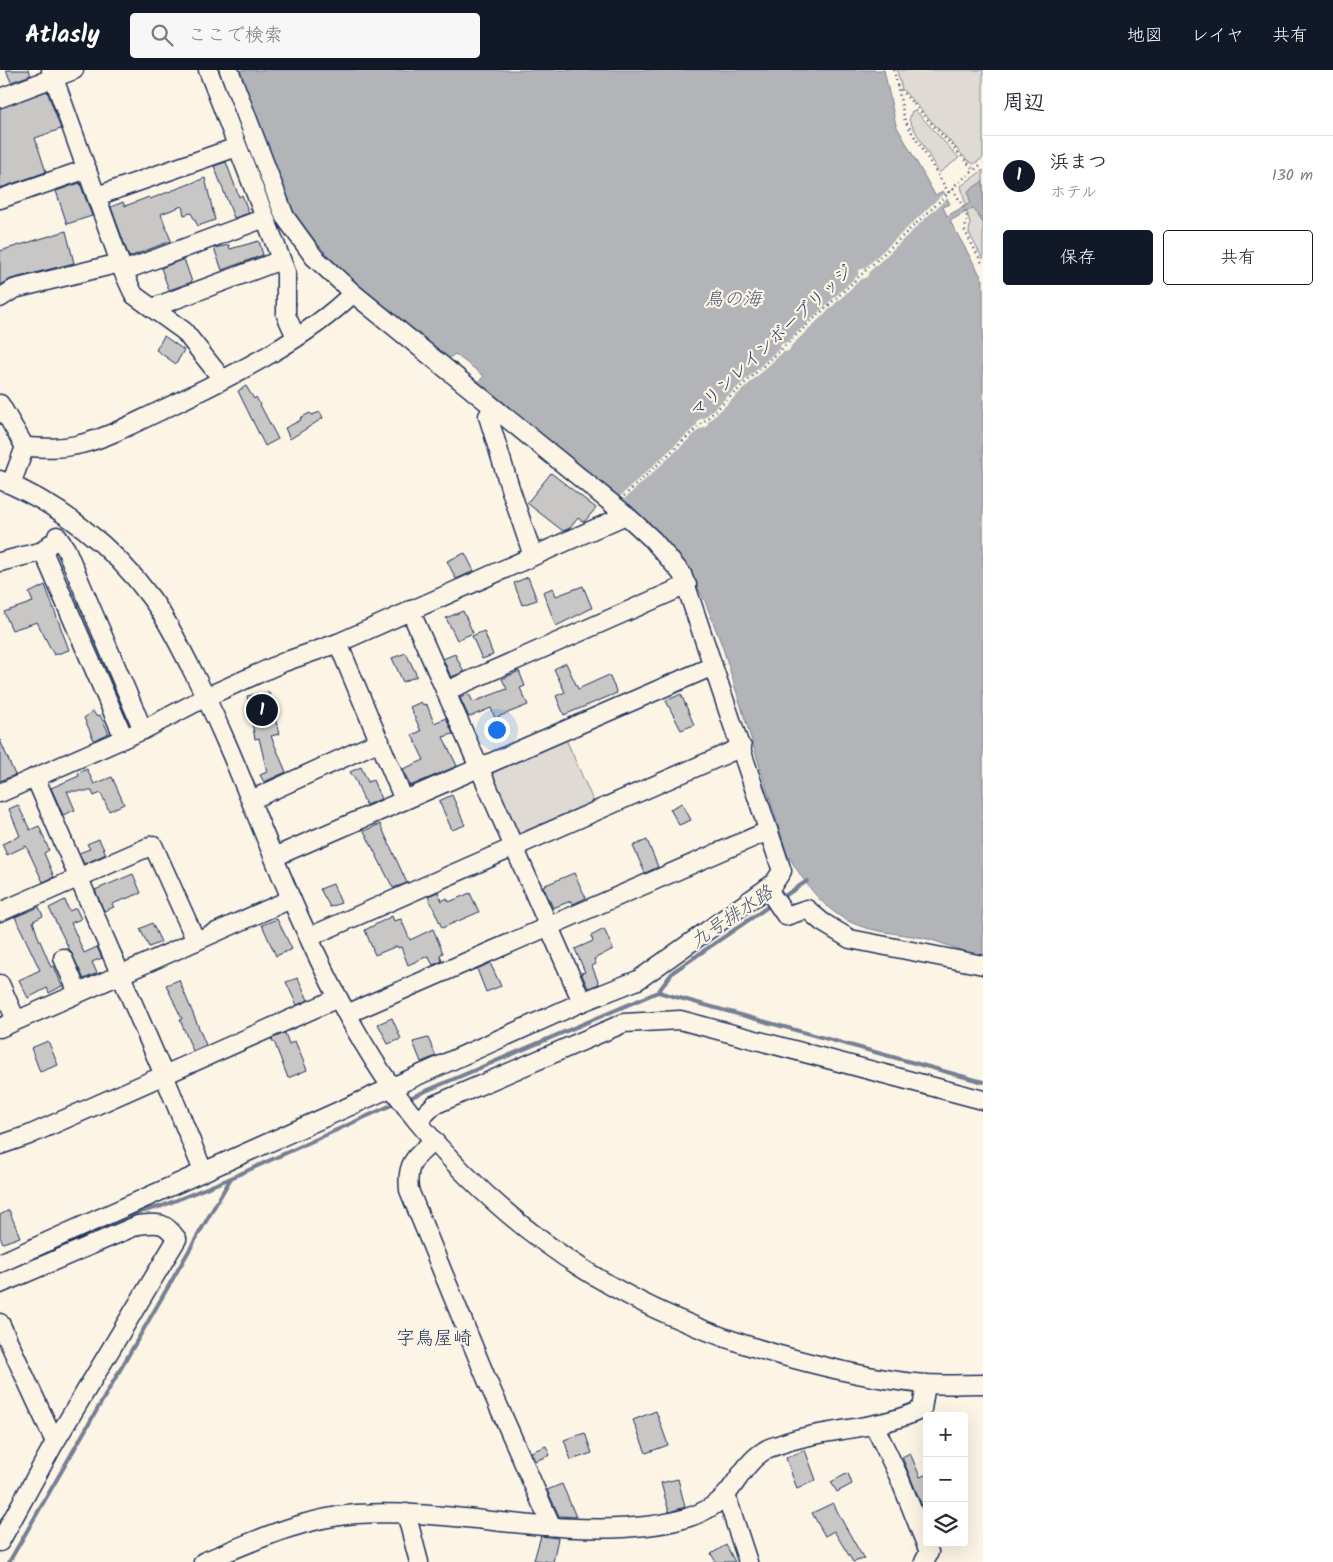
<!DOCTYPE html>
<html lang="ja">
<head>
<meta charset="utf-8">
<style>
  :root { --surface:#fff; --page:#f7f7f7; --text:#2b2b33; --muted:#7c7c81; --line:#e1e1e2; --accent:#111827 }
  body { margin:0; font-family:Kalam,"Klee One",sans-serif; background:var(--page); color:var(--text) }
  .controls { position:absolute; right:15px; bottom:15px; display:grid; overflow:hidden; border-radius:5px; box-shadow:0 5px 20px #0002 }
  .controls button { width:45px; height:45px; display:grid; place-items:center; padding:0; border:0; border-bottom:1px solid var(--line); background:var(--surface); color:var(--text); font:25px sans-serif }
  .you { position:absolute; left:496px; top:659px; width:18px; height:18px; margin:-12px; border:4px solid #fff; border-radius:50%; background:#1a73e8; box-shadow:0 0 0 8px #1a73e833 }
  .badge { display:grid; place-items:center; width:32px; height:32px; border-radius:50%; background:var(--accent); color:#fff; font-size:16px; font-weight:700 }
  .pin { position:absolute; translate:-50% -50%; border:2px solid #fff; box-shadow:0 1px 5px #0006 }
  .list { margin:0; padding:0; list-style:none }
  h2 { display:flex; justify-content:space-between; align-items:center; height:65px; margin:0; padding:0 20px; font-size:21px }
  h2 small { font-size:16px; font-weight:400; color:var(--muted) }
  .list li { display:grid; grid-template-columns:32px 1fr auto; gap:15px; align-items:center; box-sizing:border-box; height:80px; padding:0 20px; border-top:1px solid var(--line) }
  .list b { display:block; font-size:19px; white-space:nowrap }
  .list p { margin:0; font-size:16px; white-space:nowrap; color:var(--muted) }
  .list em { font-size:16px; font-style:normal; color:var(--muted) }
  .actions { display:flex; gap:10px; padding:15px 20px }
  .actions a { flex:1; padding:11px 0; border:1px solid var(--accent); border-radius:5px; text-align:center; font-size:18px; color:var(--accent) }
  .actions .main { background:var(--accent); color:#fff }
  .icon { flex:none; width:28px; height:28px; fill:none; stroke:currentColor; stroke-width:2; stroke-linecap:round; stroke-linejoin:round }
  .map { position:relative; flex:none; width:983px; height:1492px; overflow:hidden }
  header { display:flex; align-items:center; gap:30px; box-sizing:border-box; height:70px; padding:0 25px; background:var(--accent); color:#fff }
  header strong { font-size:24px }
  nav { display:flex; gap:28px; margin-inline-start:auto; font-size:18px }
  .search { width:350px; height:45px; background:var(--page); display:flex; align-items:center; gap:12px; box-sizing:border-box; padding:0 18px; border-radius:5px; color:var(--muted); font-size:19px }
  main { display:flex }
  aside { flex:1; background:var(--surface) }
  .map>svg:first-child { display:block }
  .green { fill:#dfdbd4; stroke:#7d8599 }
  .water { fill:#b2b4b8; stroke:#767f94 }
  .pier { fill:#fcf5e5 }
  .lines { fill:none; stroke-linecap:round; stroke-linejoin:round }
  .stream { stroke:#767f94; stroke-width:4 }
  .building { fill:#c8c7c6; stroke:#1b2f5e }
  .minor-casing { stroke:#1b2f5e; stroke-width:21 }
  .path { stroke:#1b2f5e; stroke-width:2.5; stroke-dasharray:1 4; stroke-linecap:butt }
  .minor { stroke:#fcf5e5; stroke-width:18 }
  .labels { text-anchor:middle; stroke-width:4.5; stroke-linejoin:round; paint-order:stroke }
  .street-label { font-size:18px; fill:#1b2f5e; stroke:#fcf5e5 }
  .water-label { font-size:19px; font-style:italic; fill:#485779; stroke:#fcf5e5 }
  .neighbourhood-label { font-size:19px; fill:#1b2f5e; stroke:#fcf5e5 }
</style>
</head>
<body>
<header>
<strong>Atlasly</strong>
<div class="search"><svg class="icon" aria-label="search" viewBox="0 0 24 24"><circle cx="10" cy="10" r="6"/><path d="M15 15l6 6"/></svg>ここで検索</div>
<nav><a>地図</a><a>レイヤ</a><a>共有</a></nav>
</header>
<main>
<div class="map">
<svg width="983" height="1492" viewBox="0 0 983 1492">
  <rect width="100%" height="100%" fill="#fcf5e5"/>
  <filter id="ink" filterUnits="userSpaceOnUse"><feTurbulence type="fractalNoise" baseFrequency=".02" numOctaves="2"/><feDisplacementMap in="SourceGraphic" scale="10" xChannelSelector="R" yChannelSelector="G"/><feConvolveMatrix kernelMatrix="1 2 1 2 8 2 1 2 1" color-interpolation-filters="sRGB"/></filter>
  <g filter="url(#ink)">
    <g class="green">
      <path d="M897,0H983V88L974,94L968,91L902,19Z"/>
      <path d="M915,40L959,88L939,103L909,50L912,41Z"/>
      <path d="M983,100V189L969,163L970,154L961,116Z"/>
      <path d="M565,667L595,735L521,768L515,765L488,706L493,699Z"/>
    </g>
    <path class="water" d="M238,0H884L896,55L935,125L943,121L950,134L943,137L947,146L970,133L968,121L983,111V153L973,138L950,151L983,210V886C963,883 947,874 928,869C906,864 881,863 860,856C825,844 805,813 787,784L723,578L705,531L692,508L600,414L477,313L484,306L455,284L448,289C396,246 325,196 292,138Z"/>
    <path class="pier" d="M943,124L948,127L869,202L867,207L861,209L791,276L789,281L783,282L708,352L707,357L700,359L620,433L616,430L697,355L698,350L704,348L780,278L781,274L787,272L858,205L859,200L865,198Z"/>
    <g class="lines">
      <g class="stream">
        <path d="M780,829L807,811"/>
        <path d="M658,922L983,1012"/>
        <path d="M407,1029L658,922L673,902L772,834"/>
        <path d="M0,1203L129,1145L162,1136L231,1108"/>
        <path d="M9,1492L231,1108L396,1033"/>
      </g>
    </g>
    <g class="building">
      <path d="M6,0H29L31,5L11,12Z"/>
      <path d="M47,21L61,59L35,68L46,102L0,118V38Z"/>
      <path d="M226,92L239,127L242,125L249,143L234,148L214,96Z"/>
      <path d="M205,108L215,150L198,156L191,143L184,145L182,136L161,144L171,171L129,187L111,137L123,132L125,136L149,127L150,129Z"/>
      <path d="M80,113L92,146L67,154L56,121Z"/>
      <path d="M66,161L74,193L11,209L0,215V181Z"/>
      <path d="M259,171L263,185L222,200L214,178L229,175L230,179Z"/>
      <path d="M184,189L192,212L169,220L161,198Z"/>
      <path d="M164,266L184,280L176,294L156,280Z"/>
      <path d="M246,316L254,329L256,327L278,369L265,376L238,321Z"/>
      <path d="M320,342L323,348L290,369L285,358L301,350L300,348L310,343L312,345Z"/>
      <path d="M551,403L596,438L585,451L583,452L578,448L570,458L563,461L527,433Z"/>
      <path d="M465,483L474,501L456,509L447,491Z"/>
      <path d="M528,507L537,530L522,535L514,513Z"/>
      <path d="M45,515L69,580L54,585L37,552L12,560L4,542L33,532L29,523Z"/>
      <path d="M583,516L592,538L556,556L543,522L553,518L556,526Z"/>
      <path d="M463,541L473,563L457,570L446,548Z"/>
      <path d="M484,561L493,585L482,589L472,566Z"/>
      <path d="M406,583L417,606L403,612L392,588Z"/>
      <path d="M455,584L464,602L451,607L443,589Z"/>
      <path d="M566,593L578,619L609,605L617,623L564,645L556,626L565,622L554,599Z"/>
      <path d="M519,601L525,616L520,618L528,635L495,648L491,638L469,647L460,628L469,624L473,632L507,619L502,609Z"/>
      <path d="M269,622L279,664L271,666L286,702L264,712L260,705L267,702L259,668L255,669L247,626Z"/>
      <path d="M681,624L694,655L681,660L666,631Z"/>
      <path d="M421,632L422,634L427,635L434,653L446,648L453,664L443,667L457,696L410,716L403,699L424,690L412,665L421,661L410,637Z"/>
      <path d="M93,641L96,646L100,645L109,663L94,670L84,648Z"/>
      <path d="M0,670L15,705L0,711Z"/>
      <path d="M361,697L368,712L373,710L381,729L366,735L356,711L350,702Z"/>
      <path d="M87,699L94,714L112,707L124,734L109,741L101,723L94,726L92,721H67L75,740L63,745L51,718L79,706L78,703Z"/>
      <path d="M452,725L465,755L452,760L439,731Z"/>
      <path d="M682,733L691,750L679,755L670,739Z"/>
      <path d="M18,735L30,760L39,756L49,780L44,783L54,807L43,812L26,776L7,785L2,774L20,766L9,739Z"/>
      <path d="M380,754L407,813L393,818L364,761Z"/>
      <path d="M99,769L106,784L84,794L79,783L90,779L87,774Z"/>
      <path d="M647,770L658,797L645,803L633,776Z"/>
      <path d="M574,803L586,828L573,834L571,831L553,838L543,816Z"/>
      <path d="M133,804L141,823L112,834L114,837L104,841L95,820Z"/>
      <path d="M333,814L341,833L330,837L320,819Z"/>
      <path d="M438,822L442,831L447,828L449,832L470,823L479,842L442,858L428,826Z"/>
      <path d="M65,830L69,841L76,838L81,849L71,853L84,883L97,877L102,888L92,892L97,903L84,909L49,838Z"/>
      <path d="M39,837L43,846L33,851L37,864L51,897L54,896L62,916L49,923L47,918L28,928L19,910L40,900L15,847Z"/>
      <path d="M392,846L394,851L401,849L410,870L433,859L443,883L440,885L442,891L433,895L428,886L408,895L401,877L398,878L397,876L375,885L365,860Z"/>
      <path d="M277,849L292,879L276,886L262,855Z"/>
      <path d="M152,853L161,872L149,877L140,859Z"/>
      <path d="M604,859L613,879L594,889L596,894L592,896L599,914L588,918L581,903L585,902L575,879L593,871L591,866Z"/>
      <path d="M490,893L501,916L486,922L477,899Z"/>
      <path d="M298,908L308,930L297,935L286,912Z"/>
      <path d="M179,910L206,975L193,981L180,950L182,949L166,915Z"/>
      <path d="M392,948L401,969L388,974L378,954Z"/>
      <path d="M285,963L289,974L295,971L307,1000L288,1008L275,974L271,969Z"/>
      <path d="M428,968L436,986L421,992L413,972Z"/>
      <path d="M48,971L58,995L40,1002L31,978Z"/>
      <path d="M9,1140L20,1167L3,1173L0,1167V1145Z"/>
      <path d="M656,1341L668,1375L646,1383L633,1350Z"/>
      <path d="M585,1363L592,1383L571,1390L564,1370Z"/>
      <path d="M546,1376L550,1385L535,1391L531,1382Z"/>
      <path d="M805,1380L816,1410L797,1419L786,1388Z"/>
      <path d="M910,1383L920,1407L927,1404V1448L902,1387Z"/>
      <path d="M848,1403L852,1414L837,1422L831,1412Z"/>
      <path d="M678,1409L685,1437L669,1442L661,1413Z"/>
      <path d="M562,1414L576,1447L559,1446L547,1420Z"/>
      <path d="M833,1433L845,1456L864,1489L853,1492L834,1461L825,1466L812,1443Z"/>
      <path d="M541,1466L558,1468L553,1492L534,1490Z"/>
      <path d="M726,1475L735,1492H716L711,1484Z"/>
    </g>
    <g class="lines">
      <defs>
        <g id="minor">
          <path d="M51,0L123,201L265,148"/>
          <path d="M208,0L286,202V245L296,267"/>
          <path d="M0,28L74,0"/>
          <path d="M97,126L237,77"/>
          <path d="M0,129L87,99"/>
          <path d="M123,201L134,225L184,261L222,309"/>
          <path d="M0,228L14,219L120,193"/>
          <path d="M152,238L281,190"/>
          <path d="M0,334L25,377"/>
          <path d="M493,338L488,346L510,418L533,486"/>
          <path d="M25,377C43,378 63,379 81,374C109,367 136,352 162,340C225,309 304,272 353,223"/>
          <path d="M0,410C59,434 113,476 151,528C167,549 178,573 190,596C229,670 257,750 290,826C324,904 363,984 417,1051C521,1177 648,1253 806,1292C845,1302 885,1311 926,1314C945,1315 964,1314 983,1314"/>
          <path d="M11,414L25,377"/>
          <path d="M57,466L66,479L143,660"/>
          <path d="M43,481L124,668"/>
          <path d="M0,492L43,481L50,474"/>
          <path d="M410,540L582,932"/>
          <path d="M338,573L404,730"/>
          <path d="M446,621L687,515"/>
          <path d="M35,707L164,1005L203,1101"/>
          <path d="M0,723L143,660L206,627L284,592L338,573L626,445"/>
          <path d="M251,730L380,671"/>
          <path d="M274,787L713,596"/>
          <path d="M767,818L786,846L807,839L822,852L850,869L983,895"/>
          <path d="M0,842L153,775L196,871"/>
          <path d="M309,867L742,677"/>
          <path d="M63,888L78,923"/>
          <path d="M0,914L16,950"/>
          <path d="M347,944L768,761"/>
          <path d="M0,958L291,829"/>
          <path d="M418,1051L434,1035L624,953L680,950L983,1030"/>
          <path d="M434,1071C415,1087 406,1093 409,1120L487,1310L551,1455"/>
          <path d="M0,1075L29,1065L338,928"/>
          <path d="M0,1193L582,932L638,910L774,813L782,801L682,504L653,470L626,445L353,223L314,187L285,147L229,0"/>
          <path d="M0,1214L138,1155C159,1153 164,1151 177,1169L55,1372L0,1472"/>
          <path d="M0,1253L55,1372"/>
          <path d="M874,1355L899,1407L929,1482L924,1492"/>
          <path d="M726,1425L748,1492"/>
          <path d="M406,1443L419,1492"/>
          <path d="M203,1492C252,1472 302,1448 356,1444C453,1438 549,1467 646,1456C674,1453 711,1445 729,1421C739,1408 749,1390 764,1381C769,1377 776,1376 781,1374C827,1357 878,1361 922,1339L926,1314"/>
        </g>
      </defs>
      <use href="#minor" class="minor-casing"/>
      <g class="path">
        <path d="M894,0L905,51L949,123"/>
        <path d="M897,16L974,100"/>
        <path d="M953,119L955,115L983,93"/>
        <path d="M624,426L953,119L967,144L965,161L983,195"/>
      </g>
      <use href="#minor" class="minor"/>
    </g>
  </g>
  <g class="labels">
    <g class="street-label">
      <text transform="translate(771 271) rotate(-43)" y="6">マリンレインボーブリッジ</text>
    </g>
    <g class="water-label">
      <text x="733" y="235">鳥の海</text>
      <text transform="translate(731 846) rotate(-34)" y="7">九号排水路</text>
    </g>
    <g class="neighbourhood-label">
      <text x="434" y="1274">字鳥屋崎</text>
    </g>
  </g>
</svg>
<div class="controls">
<button>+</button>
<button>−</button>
<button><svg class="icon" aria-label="layers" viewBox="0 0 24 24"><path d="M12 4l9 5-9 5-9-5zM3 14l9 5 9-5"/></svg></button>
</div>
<div class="you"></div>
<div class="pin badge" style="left:262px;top:640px">1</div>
</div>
<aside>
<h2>周辺<small></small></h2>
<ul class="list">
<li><span class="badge">1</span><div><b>浜まつ</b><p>ホテル</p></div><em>130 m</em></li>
</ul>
<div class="actions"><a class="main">保存</a><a>共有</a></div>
</aside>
</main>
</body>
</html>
